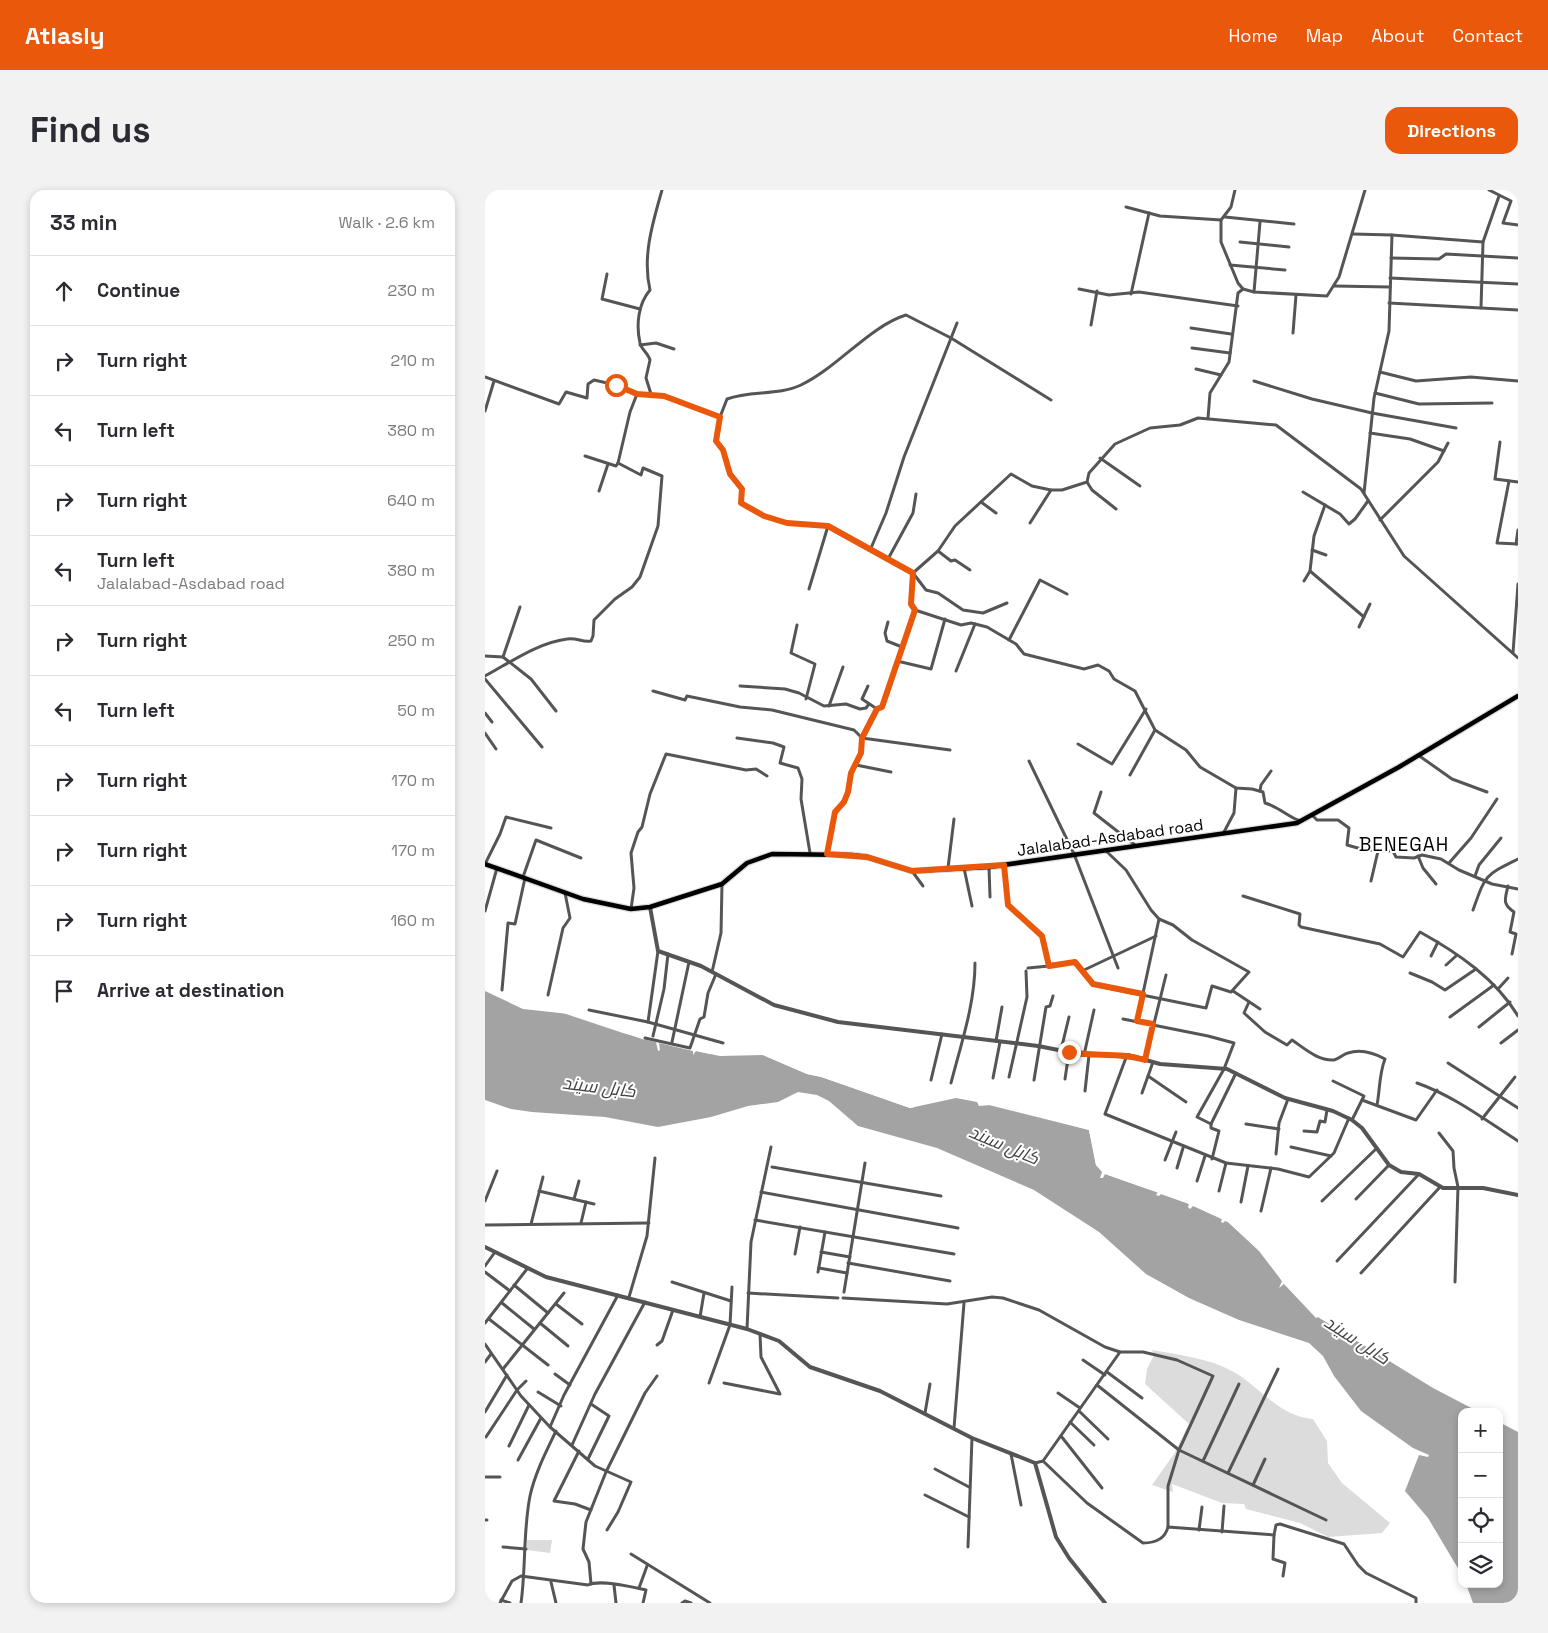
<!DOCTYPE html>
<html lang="en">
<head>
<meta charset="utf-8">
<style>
  :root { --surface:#fff; --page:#f2f2f3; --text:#2b2b33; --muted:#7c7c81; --line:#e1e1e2; --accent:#ea580c }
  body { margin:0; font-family:"Space Grotesk",Cairo,sans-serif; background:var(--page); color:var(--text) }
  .controls { position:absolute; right:15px; bottom:15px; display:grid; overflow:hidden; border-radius:10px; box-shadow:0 2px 8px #0003 }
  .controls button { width:45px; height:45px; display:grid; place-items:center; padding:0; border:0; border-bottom:1px solid var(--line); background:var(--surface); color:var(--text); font:25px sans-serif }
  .stop { position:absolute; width:15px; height:15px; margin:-11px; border:4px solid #ea580c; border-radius:50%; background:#fff }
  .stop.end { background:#ea580c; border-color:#fff; box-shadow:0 1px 5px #0008 }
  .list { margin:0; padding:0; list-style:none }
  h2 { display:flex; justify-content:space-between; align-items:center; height:65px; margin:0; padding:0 20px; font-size:21px }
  h2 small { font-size:16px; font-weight:400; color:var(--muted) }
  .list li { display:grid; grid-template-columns:32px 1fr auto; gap:15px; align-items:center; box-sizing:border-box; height:70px; padding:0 20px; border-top:1px solid var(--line) }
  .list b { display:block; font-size:19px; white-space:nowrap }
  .list p { margin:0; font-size:16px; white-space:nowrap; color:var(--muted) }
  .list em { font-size:16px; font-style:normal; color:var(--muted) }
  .icon { flex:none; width:28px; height:28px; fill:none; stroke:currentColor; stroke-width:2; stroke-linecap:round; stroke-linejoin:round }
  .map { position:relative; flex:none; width:1033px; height:1413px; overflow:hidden; border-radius:15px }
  header { display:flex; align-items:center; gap:30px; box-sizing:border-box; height:70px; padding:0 25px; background:var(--accent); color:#fff }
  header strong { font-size:24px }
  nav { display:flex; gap:28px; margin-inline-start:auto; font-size:18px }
  .intro { display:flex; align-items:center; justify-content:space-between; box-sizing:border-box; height:120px; padding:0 30px }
  h1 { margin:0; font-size:35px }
  .button { padding:12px 22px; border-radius:15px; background:var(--accent); color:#fff; font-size:18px; font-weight:700 }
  main { display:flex; gap:30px; padding:0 30px }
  aside { flex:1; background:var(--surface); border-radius:15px; box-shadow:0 2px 8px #0003 }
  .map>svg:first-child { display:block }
  .green { fill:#dcdcdc }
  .water { fill:#a3a3a3 }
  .pier { fill:#fff }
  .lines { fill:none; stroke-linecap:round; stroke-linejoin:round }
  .primary-casing { stroke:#dbdbdb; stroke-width:7 }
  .minor { stroke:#555; stroke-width:3 }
  .tertiary { stroke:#555; stroke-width:4 }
  .primary { stroke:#000; stroke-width:4.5 }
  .route { stroke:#ea580c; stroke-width:6 }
  .labels { text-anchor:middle; stroke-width:4; stroke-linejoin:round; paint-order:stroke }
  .street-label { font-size:16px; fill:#000; stroke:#fff }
  .water-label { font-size:18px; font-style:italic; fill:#444; stroke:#fff }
  .quarter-label { font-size:19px; letter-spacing:1px; fill:#000; stroke:#fff }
</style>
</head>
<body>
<header>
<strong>Atlasly</strong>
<nav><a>Home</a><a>Map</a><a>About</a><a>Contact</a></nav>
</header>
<div class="intro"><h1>Find us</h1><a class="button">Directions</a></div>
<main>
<aside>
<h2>33 min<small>Walk · 2.6 km</small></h2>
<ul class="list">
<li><svg class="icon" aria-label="ahead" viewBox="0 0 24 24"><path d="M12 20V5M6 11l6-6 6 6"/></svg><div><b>Continue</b></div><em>230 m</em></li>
<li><svg class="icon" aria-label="right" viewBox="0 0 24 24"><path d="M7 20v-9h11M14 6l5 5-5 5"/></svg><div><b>Turn right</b></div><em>210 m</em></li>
<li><svg class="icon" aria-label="left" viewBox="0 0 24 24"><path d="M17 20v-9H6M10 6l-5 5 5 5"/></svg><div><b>Turn left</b></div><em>380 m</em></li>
<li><svg class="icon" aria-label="right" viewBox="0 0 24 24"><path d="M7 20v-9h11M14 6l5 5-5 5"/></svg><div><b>Turn right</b></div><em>640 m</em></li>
<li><svg class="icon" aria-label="left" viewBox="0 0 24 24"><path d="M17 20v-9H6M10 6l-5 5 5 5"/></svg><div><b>Turn left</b><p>Jalalabad-Asdabad road</p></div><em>380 m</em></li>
<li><svg class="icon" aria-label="right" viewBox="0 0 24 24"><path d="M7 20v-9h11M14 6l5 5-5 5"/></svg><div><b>Turn right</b></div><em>250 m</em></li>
<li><svg class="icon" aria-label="left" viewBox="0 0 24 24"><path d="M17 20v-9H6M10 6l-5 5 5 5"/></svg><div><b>Turn left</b></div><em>50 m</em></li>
<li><svg class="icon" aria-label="right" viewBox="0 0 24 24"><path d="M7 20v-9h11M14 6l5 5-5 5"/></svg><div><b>Turn right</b></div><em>170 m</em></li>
<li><svg class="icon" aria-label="right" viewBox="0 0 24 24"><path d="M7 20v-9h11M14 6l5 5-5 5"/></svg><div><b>Turn right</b></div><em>170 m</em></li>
<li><svg class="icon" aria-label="right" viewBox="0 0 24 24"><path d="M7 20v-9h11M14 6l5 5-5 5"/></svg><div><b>Turn right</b></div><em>160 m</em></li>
<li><svg class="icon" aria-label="arrive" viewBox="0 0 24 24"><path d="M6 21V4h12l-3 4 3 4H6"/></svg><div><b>Arrive at destination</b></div></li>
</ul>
</aside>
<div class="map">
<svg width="1033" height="1413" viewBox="0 0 1033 1413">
  <rect width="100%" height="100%" fill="#fff"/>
  <g class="green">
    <path d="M667,1160C694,1165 724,1168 749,1182C776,1198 794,1226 828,1229L842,1251L843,1273L857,1293L905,1333L897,1343L843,1347L815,1333L761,1319L759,1314L737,1313L687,1294L688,1302L667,1295L689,1264L704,1234L660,1194L662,1179L669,1165Z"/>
    <path d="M42,1350H67L65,1363L42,1360Z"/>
  </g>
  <g class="water">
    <path d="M0,801L38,819L84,824L157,849L225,864L278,865L322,884L336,887L425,918L471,908L492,912L494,916L506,915L523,918L604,940L611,975L620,984L705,1014L743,1032L774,1061L797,1091L833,1127L948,1198L994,1222H977V1385L943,1328L920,1301L934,1265L943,1267L944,1265L928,1258L876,1221L849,1186L838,1166L824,1153L754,1130L704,1108L661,1084L614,1042L549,1000L452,958L373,936L344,911L332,905L313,902L293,912L263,916L226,927L173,937L120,927L47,922L26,919L0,910Z"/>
    <path d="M1014,1232L1033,1242V1413H988L981,1394H1014Z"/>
  </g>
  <g class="pier">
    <path d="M69,820L86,823L156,848L215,860L235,863H280L323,882L339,885L430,917L425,918L337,887L322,884L278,865L235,866L211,861L208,865V861L174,853L175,860L173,861L171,852L138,843Z"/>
    <path d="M508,914L606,939L613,974L616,979L704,1012L744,1030L776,1059L799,1090L826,1119L860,1143L833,1127L831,1128L799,1094L794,1098L797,1091L778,1064L743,1032L740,1031L738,1033L736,1032L737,1029L708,1016L705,1019L703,1017L704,1014L676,1004L674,1006L671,1005L673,1002L666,1000L620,984L618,988H615L617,982L611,975L604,940L504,915Z"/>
  </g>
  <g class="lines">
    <defs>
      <path id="primary" d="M0,674L98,709L146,719L165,717L237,694L262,673L287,664L367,665L382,667L427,681L504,677L812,633L914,577L1033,506"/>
    </defs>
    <use href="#primary" class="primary-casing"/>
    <g class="minor">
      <path d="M750,0L746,17L736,30V52L753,93L758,99"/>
      <path d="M1004,0L1026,11L1018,33L1033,35"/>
      <path d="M641,17L675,26L736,30"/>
      <path d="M740,27L809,34"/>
      <path d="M868,44L907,45L904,141L889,208L879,303"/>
      <path d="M907,45L998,52"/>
      <path d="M755,52L804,57"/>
      <path d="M906,68L954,69L961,64L1033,68"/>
      <path d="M745,75L800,80"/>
      <path d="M122,84L117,109L155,119"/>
      <path d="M905,88L1033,94"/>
      <path d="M849,96L905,97"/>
      <path d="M594,99L624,105L654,102L753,116"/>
      <path d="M769,102L775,32"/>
      <path d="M646,104L664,23"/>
      <path d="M904,113L1033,120"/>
      <path d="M996,118L998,52L1014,6"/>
      <path d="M606,135L612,101"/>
      <path d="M706,138L746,144"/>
      <path d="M808,143L811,105"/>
      <path d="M155,155L171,153L189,159"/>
      <path d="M707,158L745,163"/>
      <path d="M711,179L736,185"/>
      <path d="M895,182L931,191L986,187L1033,191"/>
      <path d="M0,187L74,214L81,202L102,208L103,194L109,190L131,195L152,204L179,206L235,227L231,251L239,260L245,284L257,299L256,313L279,326L302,333L343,336L428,383L441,400L453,403L478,420L498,423L522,413"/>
      <path d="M769,191L827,209L887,223L971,238"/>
      <path d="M890,203L934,214L1007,213"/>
      <path d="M166,204L161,188L165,170C163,163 156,159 155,153C151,135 153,114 165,100C157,66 168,32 177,0"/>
      <path d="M0,221L9,191"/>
      <path d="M235,227L242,209C265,200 293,206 316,195C352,178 385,136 421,125L466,148L566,210"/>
      <path d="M723,228L725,203L744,172L753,103L758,99L769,102L842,106L854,87L880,0"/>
      <path d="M885,243L925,249L959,261"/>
      <path d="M1015,252L1010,289L1033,292"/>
      <path d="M100,266L131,276L133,273"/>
      <path d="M615,268L655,296"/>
      <path d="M1024,291L1012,353L1033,354"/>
      <path d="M602,292L607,300L631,319"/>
      <path d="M114,301L123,274"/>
      <path d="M818,302L855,324L864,334L870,329L883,311"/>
      <path d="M496,312L511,323"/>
      <path d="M895,330L953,272L963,253"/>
      <path d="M545,333L566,300"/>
      <path d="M1031,354L1033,340"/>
      <path d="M386,358L401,323L419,267L472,133"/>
      <path d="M827,360L841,365"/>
      <path d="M453,361L466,371L470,370L485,380"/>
      <path d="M403,369L428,323L431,304"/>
      <path d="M825,381L879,427"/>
      <path d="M428,383L453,361L470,336L526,284L547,296L566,300H577L602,292L604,283L630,254L665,238L695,235L713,228L791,235L876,299L919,366L1033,468"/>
      <path d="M819,391L825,381L829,346L840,315"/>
      <path d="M324,399L343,336"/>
      <path d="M35,417L18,467L46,489L71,521"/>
      <path d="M430,420L476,435L486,433L502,437L531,454L539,464L599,479L613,475L624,481L629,489L650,501L670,540L701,560L715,577L751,598L767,599L778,602L780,613C794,617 802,626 815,631"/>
      <path d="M403,432L400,443L402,451L417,457"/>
      <path d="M312,435L306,463L330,474L321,509"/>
      <path d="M874,437L885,414"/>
      <path d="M524,450L555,390L582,404"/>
      <path d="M1028,463L1033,394"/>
      <path d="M0,466L18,467"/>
      <path d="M412,471L446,479L460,429"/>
      <path d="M471,481L490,434"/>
      <path d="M0,486C26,472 52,453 82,449C91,447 98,453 106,451L108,446L109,430L130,409L147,397L155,387L173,336L177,286L158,278L156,285L133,273L145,222L152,204"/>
      <path d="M0,489L57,557"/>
      <path d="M255,496L300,499L314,503L339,516L361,514L375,519L381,518L384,514"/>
      <path d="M383,496L377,509L392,519"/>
      <path d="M168,501L200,510L202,506L255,517L287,520L369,540L377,548L465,560"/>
      <path d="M344,516L358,477"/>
      <path d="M0,523L7,532"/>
      <path d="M0,543L11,559"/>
      <path d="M252,548L288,553L299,557L295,573L313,578L317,589L316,609L325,663"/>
      <path d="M593,554L627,574L661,519"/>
      <path d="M933,565L967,589L1002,602"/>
      <path d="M544,571L589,664L633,778"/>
      <path d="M371,575L406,582"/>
      <path d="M645,585L670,540"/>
      <path d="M775,601L776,595L786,581"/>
      <path d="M616,602L609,623L650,655"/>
      <path d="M827,625L832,630H853L864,638L862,655L880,660L908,661L911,667L929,668L937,665L956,669L974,680L1007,694L1033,699"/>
      <path d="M739,642L749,623L751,598"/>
      <path d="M342,665L351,622L363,603L366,583L376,563L377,548L392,519L397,517L430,420L426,414L428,384"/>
      <path d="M933,666L938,678L951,694"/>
      <path d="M964,673L986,648L1012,609"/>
      <path d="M0,674L15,644L21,627L66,638"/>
      <path d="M519,675L523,715L557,746L564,776L589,772L608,795L721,818L727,796L746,802L764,782L707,750L688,735L674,729L666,720L641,680L620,660"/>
      <path d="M504,677L505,707"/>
      <path d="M463,678L469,629"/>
      <path d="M479,678L487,716"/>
      <path d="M427,681L438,696"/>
      <path d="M990,686L994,675L1016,648"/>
      <path d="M38,687L51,650L96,668"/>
      <path d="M886,691L893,661"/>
      <path d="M1023,696C1020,709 1017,714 1029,722L1025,742L1031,744L1027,764"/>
      <path d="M758,706L815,724L814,735L816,737L895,754L918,767L935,742C973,763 1011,789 1033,826"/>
      <path d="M146,719L149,698L146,663L153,642L157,637L165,604L181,564L261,580L271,579L282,586"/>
      <path d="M988,720C1001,684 999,686 1033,669"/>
      <path d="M0,721L12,678"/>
      <path d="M946,766L953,752"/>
      <path d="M961,775L971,766"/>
      <path d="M543,778L564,776"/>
      <path d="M597,781L671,746"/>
      <path d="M227,782L236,743L237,694"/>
      <path d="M925,783L947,792L960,800L991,779"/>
      <path d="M1013,799L1023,788"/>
      <path d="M17,800L23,733L30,734L40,688"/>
      <path d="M748,801L775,819"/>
      <path d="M63,805L78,738L85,728L80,703"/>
      <path d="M764,812L759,823L780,842L802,855L807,850C819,858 833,871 849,870C854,869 858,864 863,863C875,859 889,863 900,869C894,884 895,900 892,915"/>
      <path d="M104,820L163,832L238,853"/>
      <path d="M965,827L1009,795"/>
      <path d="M638,829L723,846L749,853L739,879L712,927L726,934V938L734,941L727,969"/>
      <path d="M652,831L674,729"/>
      <path d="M163,832L173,761"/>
      <path d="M994,837L1025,812"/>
      <path d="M168,846L179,799L183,764"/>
      <path d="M160,848L205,858L215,829L219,827L223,803L231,784"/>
      <path d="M511,851L517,817"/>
      <path d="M187,852L204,772"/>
      <path d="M1016,853L1033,840"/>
      <path d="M576,860L584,827"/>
      <path d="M599,865L609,820"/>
      <path d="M642,865L620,924L741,973L793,979L824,987L849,963L864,928"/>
      <path d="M660,870L681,785"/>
      <path d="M963,873L1033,918"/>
      <path d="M663,886L701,912"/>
      <path d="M524,887L542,807L541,781"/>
      <path d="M508,888L515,852"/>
      <path d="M580,889L584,862"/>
      <path d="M446,890L457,844"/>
      <path d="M549,890L561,817L565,816L568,806"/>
      <path d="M848,891L879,906L867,930"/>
      <path d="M466,893C476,854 490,814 490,773"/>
      <path d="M932,893C969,906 1000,930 1033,951"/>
      <path d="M600,901L604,865"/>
      <path d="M657,903L668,872"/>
      <path d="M877,910L931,930L952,900"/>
      <path d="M997,929L1030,887"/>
      <path d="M726,934L751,883"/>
      <path d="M761,934L794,939"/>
      <path d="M819,941L832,942L835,931L840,932L842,920"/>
      <path d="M954,943L968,961L969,978L973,997L970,1092"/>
      <path d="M806,957L846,966"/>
      <path d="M791,964L794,933L803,909"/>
      <path d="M680,970L691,942"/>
      <path d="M287,977L456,1006"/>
      <path d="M692,978L698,958"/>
      <path d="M712,991L720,966"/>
      <path d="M54,1001L109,1014"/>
      <path d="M734,1001L741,973"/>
      <path d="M276,1002L473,1038"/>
      <path d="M89,1009L94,991"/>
      <path d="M871,1009L904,975"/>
      <path d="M0,1011L12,981"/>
      <path d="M837,1011L892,958"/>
      <path d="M756,1012L763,976"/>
      <path d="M776,1021L786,978"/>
      <path d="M270,1030L469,1064"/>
      <path d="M96,1033L101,1012"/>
      <path d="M46,1034L58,987"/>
      <path d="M0,1035L164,1033"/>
      <path d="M336,1062L365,1067"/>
      <path d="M310,1064L315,1037"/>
      <path d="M852,1071L934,984"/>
      <path d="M363,1073L465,1091"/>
      <path d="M0,1076L10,1062"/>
      <path d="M334,1078L362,1083"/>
      <path d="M0,1082L25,1101"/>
      <path d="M333,1082L340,1042"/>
      <path d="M876,1083L955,997"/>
      <path d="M187,1092L246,1111"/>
      <path d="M29,1095L63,1123"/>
      <path d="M359,1102L380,973"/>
      <path d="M263,1103L353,1108"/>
      <path d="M144,1107L162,1046L170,968"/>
      <path d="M358,1108L462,1114L507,1107L518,1108L554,1120L620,1157L635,1162H658L692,1170L728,1186L694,1260L683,1296V1337"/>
      <path d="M17,1113L49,1139"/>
      <path d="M71,1114L97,1134"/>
      <path d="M215,1127L219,1103"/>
      <path d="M4,1129L63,1175"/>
      <path d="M0,1133L42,1079"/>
      <path d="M55,1133L83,1156"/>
      <path d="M262,1139L266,1052L286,957"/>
      <path d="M0,1154L36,1206L65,1237L110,1276L146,1292L133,1322L122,1340"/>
      <path d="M172,1155L177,1151L188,1120"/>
      <path d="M598,1170L620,1185"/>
      <path d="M0,1172L6,1164"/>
      <path d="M18,1179L79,1103"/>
      <path d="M622,1182L657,1208"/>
      <path d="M70,1184L85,1195"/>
      <path d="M224,1193L245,1135L247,1097"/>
      <path d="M239,1193L295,1204L276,1167L275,1144"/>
      <path d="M612,1195L694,1260L841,1330"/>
      <path d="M53,1202L76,1216"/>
      <path d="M573,1203L595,1218"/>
      <path d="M594,1221L623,1249"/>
      <path d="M0,1222L22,1185"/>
      <path d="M440,1223L445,1194"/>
      <path d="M585,1232L609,1255"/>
      <path d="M65,1237L79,1205L133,1105"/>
      <path d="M469,1238L479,1113"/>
      <path d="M576,1246L617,1298"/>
      <path d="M1,1247L32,1200L41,1191"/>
      <path d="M87,1255L110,1204L160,1112"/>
      <path d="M24,1256L44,1215"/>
      <path d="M94,1261L69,1311L90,1314L106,1320"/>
      <path d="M526,1264L536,1315"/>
      <path d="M103,1269L124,1226L106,1214"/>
      <path d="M33,1270L56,1228"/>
      <path d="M558,1271L602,1313L658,1353C670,1353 680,1349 683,1337L789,1345L791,1335L795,1334L859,1354L873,1375L881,1383L931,1408V1413"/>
      <path d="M718,1271L754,1194"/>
      <path d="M550,1273L558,1271L635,1162"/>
      <path d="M450,1279L484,1297"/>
      <path d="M743,1283L793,1179"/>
      <path d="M0,1287H15"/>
      <path d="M768,1295L780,1269"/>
      <path d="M440,1305L484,1327"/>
      <path d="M0,1330H2"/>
      <path d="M714,1340L717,1317"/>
      <path d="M737,1342L739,1316"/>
      <path d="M789,1345L788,1369L800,1373L798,1386"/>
      <path d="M18,1357L41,1359"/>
      <path d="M483,1357L487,1248"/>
      <path d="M146,1364L225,1413"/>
      <path d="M66,1392L71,1413"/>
      <path d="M106,1394L104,1372L98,1359L101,1332L121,1282L160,1203L172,1186"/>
      <path d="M129,1395L131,1413"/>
      <path d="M154,1398L162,1376"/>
      <path d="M16,1410L25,1413"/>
      <path d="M15,1413L27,1391L36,1386L103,1395C115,1389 147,1397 161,1400L158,1413"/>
      <path d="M36,1413C41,1378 38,1341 45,1306C50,1283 61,1262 71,1241"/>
      <path d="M197,1413L200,1411L206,1413"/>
    </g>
    <g class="tertiary">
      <path d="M165,717L173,761L216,776L289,815L353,832L553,856L599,865H643L675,874L742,879L800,908L848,921L867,930L877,938L904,975L916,982L934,984L958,998H998L1033,1005"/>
      <path d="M0,1057L61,1087L262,1139L294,1151L325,1177L395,1201L487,1248L550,1273L571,1347L584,1368L620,1413"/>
    </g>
    <use href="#primary" class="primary"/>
  </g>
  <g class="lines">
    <path class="route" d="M131,195L152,204L179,206L235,227L231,251L238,260L245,284L257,299L256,313L279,326L302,333L343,336L428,383L426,414L430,420L397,517L392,519L377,548L376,563L366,583L363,602L359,612L350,622L342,664L382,667L427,681L519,675L523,715L557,746L564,776L590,772L608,794L658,804L652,831L668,834L660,870C635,862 609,867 584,862"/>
  </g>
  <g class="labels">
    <g class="street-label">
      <text transform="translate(625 647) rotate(-8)" y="6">Jalalabad-Asdabad road</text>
    </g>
    <g class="water-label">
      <text transform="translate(114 897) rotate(7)" y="6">کابل سيند</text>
      <text transform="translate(519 955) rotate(23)" y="6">کابل سيند</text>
      <text transform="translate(872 1150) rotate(33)" y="6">کابل سيند</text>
    </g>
    <g class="quarter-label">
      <text x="919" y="661">BENEGAH</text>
    </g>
  </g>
</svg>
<div class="controls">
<button>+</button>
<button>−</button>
<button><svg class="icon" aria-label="locate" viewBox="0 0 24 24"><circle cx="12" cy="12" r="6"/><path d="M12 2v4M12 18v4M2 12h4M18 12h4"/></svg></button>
<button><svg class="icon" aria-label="layers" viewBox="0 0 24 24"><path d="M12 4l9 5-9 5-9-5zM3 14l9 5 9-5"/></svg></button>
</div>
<div class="stop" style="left:131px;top:195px"></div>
<div class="stop end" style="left:584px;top:862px"></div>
</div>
</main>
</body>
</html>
